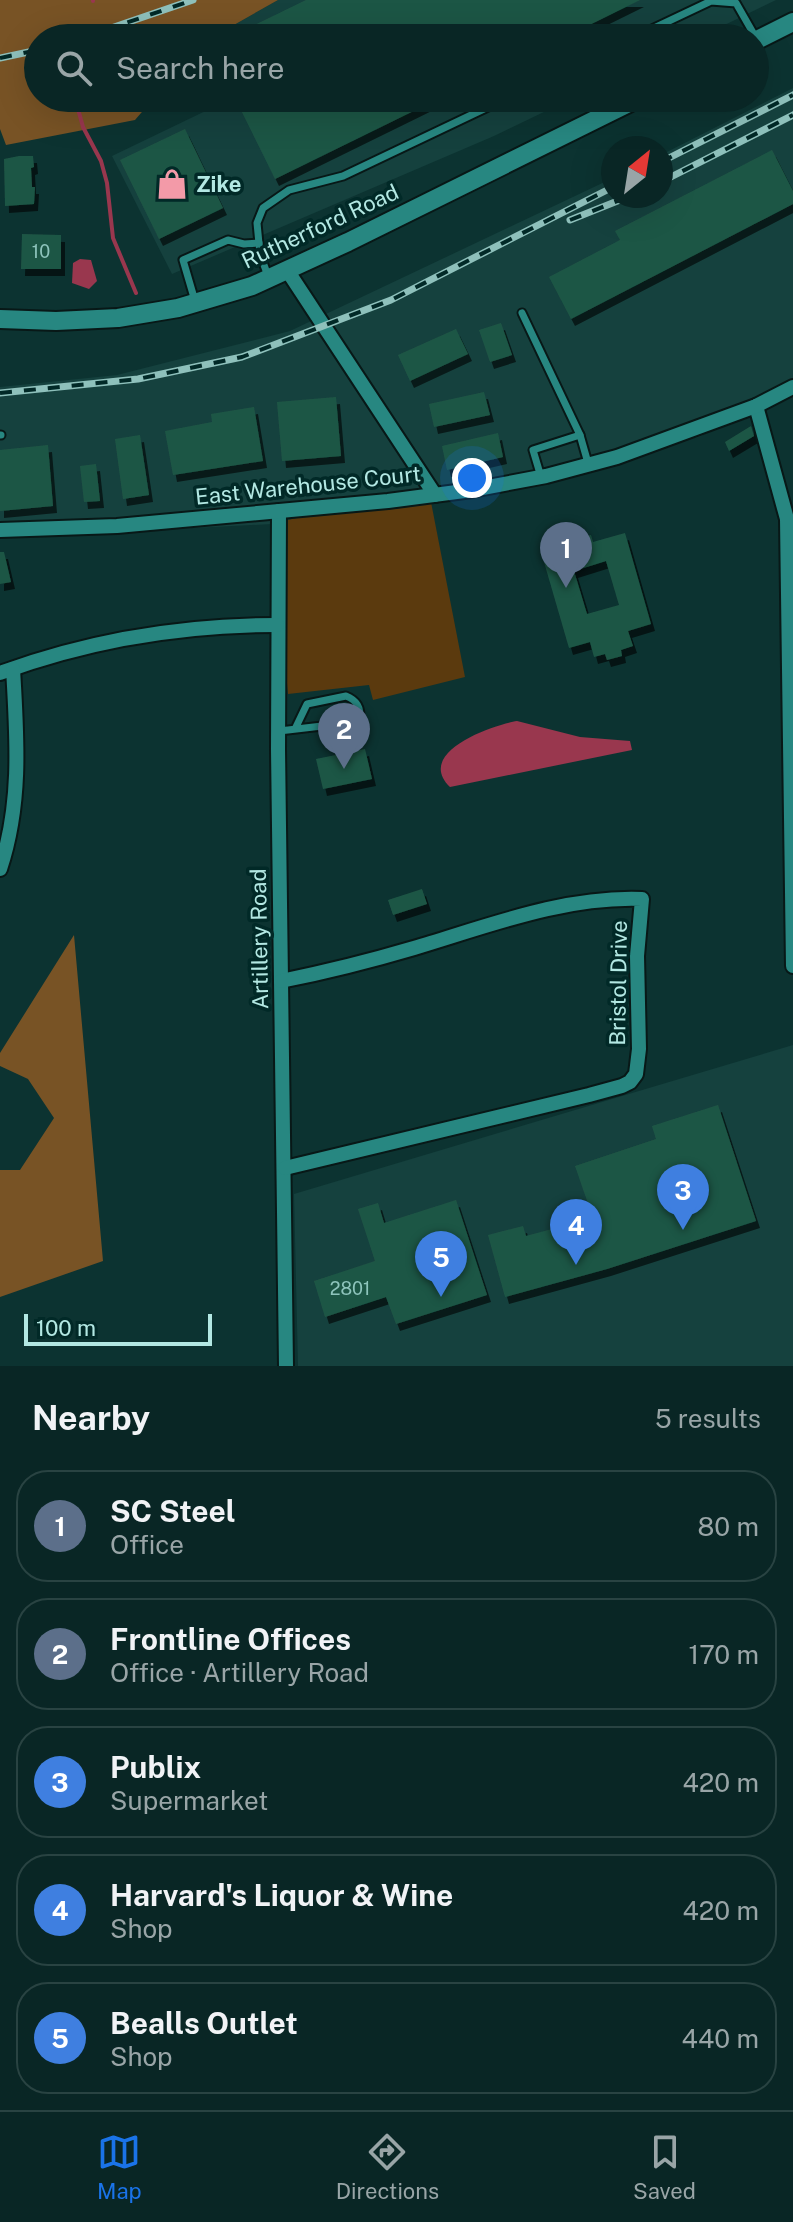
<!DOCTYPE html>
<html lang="en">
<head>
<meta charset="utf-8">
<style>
  :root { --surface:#092625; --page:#173232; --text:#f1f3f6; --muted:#99a5a7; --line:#294342; --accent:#1a73e8 }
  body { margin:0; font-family:"Public Sans",sans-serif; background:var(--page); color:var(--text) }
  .compass { position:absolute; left:601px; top:136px; width:72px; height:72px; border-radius:50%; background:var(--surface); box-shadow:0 8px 32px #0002; rotate:30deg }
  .scale { position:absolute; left:24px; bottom:20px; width:188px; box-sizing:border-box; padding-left:8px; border:4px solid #b3e8e3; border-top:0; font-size:22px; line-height:28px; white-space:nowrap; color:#b3e8e3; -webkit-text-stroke:6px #012927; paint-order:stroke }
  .you { position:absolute; left:472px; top:478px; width:28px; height:28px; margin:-20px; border:6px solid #fff; border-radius:50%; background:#1a73e8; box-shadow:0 0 0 12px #1a73e833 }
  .badge { display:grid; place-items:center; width:52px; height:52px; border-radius:50%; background:var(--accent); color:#fff; font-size:26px; font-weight:700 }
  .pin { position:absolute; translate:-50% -66px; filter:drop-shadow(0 2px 4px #0008) }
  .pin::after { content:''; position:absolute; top:42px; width:28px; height:24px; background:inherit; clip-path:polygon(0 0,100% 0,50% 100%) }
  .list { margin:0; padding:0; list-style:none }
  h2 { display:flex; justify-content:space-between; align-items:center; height:104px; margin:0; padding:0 32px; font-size:34px }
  h2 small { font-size:26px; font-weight:400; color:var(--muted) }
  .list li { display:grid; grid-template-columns:52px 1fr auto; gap:24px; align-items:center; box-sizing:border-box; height:112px; margin:0 16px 16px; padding:0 16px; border:2px solid var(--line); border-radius:32px }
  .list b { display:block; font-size:30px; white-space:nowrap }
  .list p { margin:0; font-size:26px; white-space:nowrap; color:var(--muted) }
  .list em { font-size:26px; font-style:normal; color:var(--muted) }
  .icon { flex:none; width:44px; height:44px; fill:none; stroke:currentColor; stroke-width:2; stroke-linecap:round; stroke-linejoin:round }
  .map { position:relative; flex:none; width:793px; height:1366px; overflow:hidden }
  .search { position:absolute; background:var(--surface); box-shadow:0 8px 32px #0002; left:24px; right:24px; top:24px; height:88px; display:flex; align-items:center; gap:20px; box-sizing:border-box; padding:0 28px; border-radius:44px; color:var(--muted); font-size:30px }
  .sheet { height:744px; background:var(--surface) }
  nav { display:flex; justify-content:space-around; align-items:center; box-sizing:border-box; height:112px; border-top:2px solid var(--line); background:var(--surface); font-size:22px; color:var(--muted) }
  nav a { display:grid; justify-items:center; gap:4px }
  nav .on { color:var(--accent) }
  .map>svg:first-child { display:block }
  .built { fill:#15413e }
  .green { fill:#5b3a0e }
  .forest { fill:#785325 }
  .water { fill:#99374e }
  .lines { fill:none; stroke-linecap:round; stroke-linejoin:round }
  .stream { stroke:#99374e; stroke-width:4 }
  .building { fill:#1f5645; fill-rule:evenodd; filter:url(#shadow) }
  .lane-casing { stroke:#081817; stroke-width:11 }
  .street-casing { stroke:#081817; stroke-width:18 }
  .secondary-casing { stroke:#081817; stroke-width:22 }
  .lane { stroke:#278781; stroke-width:7 }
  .street { stroke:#278781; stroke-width:14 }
  .secondary { stroke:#278781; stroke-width:18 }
  .rail-casing { stroke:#8ec0bb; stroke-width:7 }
  .rail { stroke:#012927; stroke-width:4; stroke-dasharray:12; stroke-linecap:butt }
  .labels { text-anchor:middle; stroke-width:7; stroke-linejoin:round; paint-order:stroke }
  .number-label { font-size:18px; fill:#8ec4bc }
  .poi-label { font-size:22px; font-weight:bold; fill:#b3e8e3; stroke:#012927; text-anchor:start }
  .street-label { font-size:22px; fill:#b3e8e3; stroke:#012927 }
</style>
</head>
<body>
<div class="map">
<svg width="793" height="1366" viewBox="0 0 793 1366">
  <defs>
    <filter id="shadow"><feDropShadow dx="4" dy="7" stdDeviation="0" flood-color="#0009"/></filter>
  </defs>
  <rect width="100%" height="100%" fill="#0c3331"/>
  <g class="built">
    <path d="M278,0H776L698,38H211Z"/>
    <path d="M793,88V392L699,437L431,502L316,513L272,524L0,538V387L117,375L290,331L613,178V196H661V155Z"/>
    <path d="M219,98H573L494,136L172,274L112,156L220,104Z"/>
    <path d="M793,1045V1366H298L294,1194Z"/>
  </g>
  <path class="green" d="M431,502L465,677L373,700L369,685L288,694L272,524L316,513Z"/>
  <g class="forest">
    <path d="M0,0H278L211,38H38V98H154L135,120L6,145L0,129Z"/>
    <path d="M74,935L103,1261L0,1297V1170H20L54,1118L28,1079L0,1066V1053Z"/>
  </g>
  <g class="water">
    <path d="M80,259L91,260L97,281L89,289L72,283L73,263Z"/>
    <path d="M517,721L580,737L630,741L632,750L450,787C414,752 493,725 517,721Z"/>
  </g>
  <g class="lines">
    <g class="stream">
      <path d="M93,1V0"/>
      <path d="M75,98L83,127L101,161L107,183L113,238L136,293"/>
    </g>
  </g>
  <g class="building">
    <path d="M306,0H640L563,38H228Z"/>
    <path d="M235,98H440L275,179Z"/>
    <path d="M185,129L223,208L159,239L120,160Z"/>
    <path d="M772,150L793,191V204L571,319L549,277L620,240L615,231Z"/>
    <path d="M19,156H33L34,167L31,168L32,187H35L34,204L5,206L4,159Z"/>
    <path d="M22,234L61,235V269H21Z"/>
    <path d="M501,323L512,355L490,362L479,330Z"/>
    <path d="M456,329L468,354L410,381L398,355Z"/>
    <path d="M484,392L490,415L434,427L429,404Z"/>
    <path d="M336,397L341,456L282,461L277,402Z"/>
    <path d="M254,407L263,461L173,475L165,431L212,422L211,414Z"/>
    <path d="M751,426L754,436L729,451L725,442Z"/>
    <path d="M498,433L503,457L447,470L442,446Z"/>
    <path d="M140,435L149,495L123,499L115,439Z"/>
    <path d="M48,445L53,506L0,511V450Z"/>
    <path d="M96,464L100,501L84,502L80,466Z"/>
    <path d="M625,533L651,624L628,631L633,646L621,650L622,656L607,660L605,654L594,657L590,642L569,648L542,555L577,546L575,540L591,535L593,542ZM606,561L619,605L587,614L574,571Z"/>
    <path d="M0,552H4L11,582L0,584Z"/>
    <path d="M365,749L372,779L323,789L316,759Z"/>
    <path d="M422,889L427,904L393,915L388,900Z"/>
    <path d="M718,1105L756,1221L607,1269L505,1297L488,1235L523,1226L526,1236L593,1218L575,1166L656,1139L652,1126Z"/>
    <path d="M456,1200L487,1295L396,1324L386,1297L325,1317L314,1281L375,1261L358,1209L378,1203L384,1223Z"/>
  </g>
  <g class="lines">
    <defs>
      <g id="lane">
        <path d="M633,38L711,1L736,3L756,38"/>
        <path d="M268,276L260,254L257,223L263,208L289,190L343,176L507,98"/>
        <path d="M195,301L183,260L228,240L244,244L259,243"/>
        <path d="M522,313L580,435L588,463"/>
        <path d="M0,435H1"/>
        <path d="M541,477L533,450L580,435"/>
        <path d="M278,731L288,730L356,722L359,719C362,708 356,700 346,696L307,704L295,729"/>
      </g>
      <g id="street">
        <path d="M287,270L435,495"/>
        <path d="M756,406L787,519L793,966"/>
        <path d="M279,511L278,749L286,1366"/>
        <path d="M0,530L117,526L388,501L472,490L546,476L617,457L756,406L793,387"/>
        <path d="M0,673C90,640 181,625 277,625"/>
        <path d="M0,869C22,803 17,737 13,669"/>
        <path d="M281,981C326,972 370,961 414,948C488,926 564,896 642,899L637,956L639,1049L636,1074L630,1082L622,1086L589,1095L285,1168"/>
      </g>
      <g id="secondary">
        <path d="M755,41L793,22"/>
        <path d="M0,319L56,321L118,318L178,308L252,286L348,242L639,98"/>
      </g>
    </defs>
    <use href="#lane" class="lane-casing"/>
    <use href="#street" class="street-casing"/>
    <use href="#secondary" class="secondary-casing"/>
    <use href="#lane" class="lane"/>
    <use href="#street" class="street"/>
    <use href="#secondary" class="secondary"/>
    <defs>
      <g id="rail">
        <path d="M82,38L193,0"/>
        <path d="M0,58L38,50"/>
        <path d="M661,162L793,95"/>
        <path d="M661,182L793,115"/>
        <path d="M570,220L630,196"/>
        <path d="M0,393L138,379L242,357L391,300L613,187"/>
      </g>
    </defs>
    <use href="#rail" class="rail-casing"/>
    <use href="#rail" class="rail"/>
  </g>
  <defs>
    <symbol id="shop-bare" viewBox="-9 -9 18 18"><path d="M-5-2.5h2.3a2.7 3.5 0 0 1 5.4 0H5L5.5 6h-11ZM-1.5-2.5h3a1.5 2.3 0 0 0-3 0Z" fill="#f39aa8" stroke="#012927" stroke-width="2.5" paint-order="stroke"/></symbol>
  </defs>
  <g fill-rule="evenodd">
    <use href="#shop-bare" x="150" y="162" width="44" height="44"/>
  </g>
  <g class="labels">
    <g class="number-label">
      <text x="41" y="258">10</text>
      <text x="350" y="1295">2801</text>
    </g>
    <g class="poi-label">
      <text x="196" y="192">Zike</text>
    </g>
    <g class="street-label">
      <text transform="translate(320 226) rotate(-25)" y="8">Rutherford Road</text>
      <text transform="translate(308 485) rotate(-6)" y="8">East Warehouse Court</text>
      <text transform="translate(259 939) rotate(-91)" y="8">Artillery Road</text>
      <text transform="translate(618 983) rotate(-89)" y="8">Bristol Drive</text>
    </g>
  </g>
</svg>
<svg class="compass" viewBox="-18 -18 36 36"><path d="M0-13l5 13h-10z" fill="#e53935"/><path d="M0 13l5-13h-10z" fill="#99a5a7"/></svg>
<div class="scale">100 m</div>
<div class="you"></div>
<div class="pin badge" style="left:566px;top:588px;background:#5c6f8a">1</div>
<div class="pin badge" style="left:344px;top:769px;background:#5c6f8a">2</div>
<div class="pin badge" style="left:683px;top:1230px;background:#3f7fe0">3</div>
<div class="pin badge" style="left:576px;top:1265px;background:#3f7fe0">4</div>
<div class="pin badge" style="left:441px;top:1297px;background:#3f7fe0">5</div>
<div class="search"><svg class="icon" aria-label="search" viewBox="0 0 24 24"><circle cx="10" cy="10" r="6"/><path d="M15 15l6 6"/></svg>Search here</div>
</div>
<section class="sheet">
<h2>Nearby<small>5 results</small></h2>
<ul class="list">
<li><span class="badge" style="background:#5c6f8a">1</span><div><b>SC Steel</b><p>Office</p></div><em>80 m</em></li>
<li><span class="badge" style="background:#5c6f8a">2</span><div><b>Frontline Offices</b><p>Office · Artillery Road</p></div><em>170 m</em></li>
<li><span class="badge" style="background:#3f7fe0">3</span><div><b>Publix</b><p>Supermarket</p></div><em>420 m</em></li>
<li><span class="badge" style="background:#3f7fe0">4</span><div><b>Harvard's Liquor &amp; Wine</b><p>Shop</p></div><em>420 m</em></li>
<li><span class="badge" style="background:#3f7fe0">5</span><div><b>Bealls Outlet</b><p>Shop</p></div><em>440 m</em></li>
</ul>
</section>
<nav>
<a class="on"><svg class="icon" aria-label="map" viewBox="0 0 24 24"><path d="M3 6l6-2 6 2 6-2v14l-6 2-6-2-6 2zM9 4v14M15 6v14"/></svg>Map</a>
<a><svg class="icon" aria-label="directions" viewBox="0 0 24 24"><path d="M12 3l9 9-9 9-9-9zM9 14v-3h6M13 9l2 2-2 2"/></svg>Directions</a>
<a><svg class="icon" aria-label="saved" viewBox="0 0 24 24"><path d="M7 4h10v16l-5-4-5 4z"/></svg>Saved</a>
</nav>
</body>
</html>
